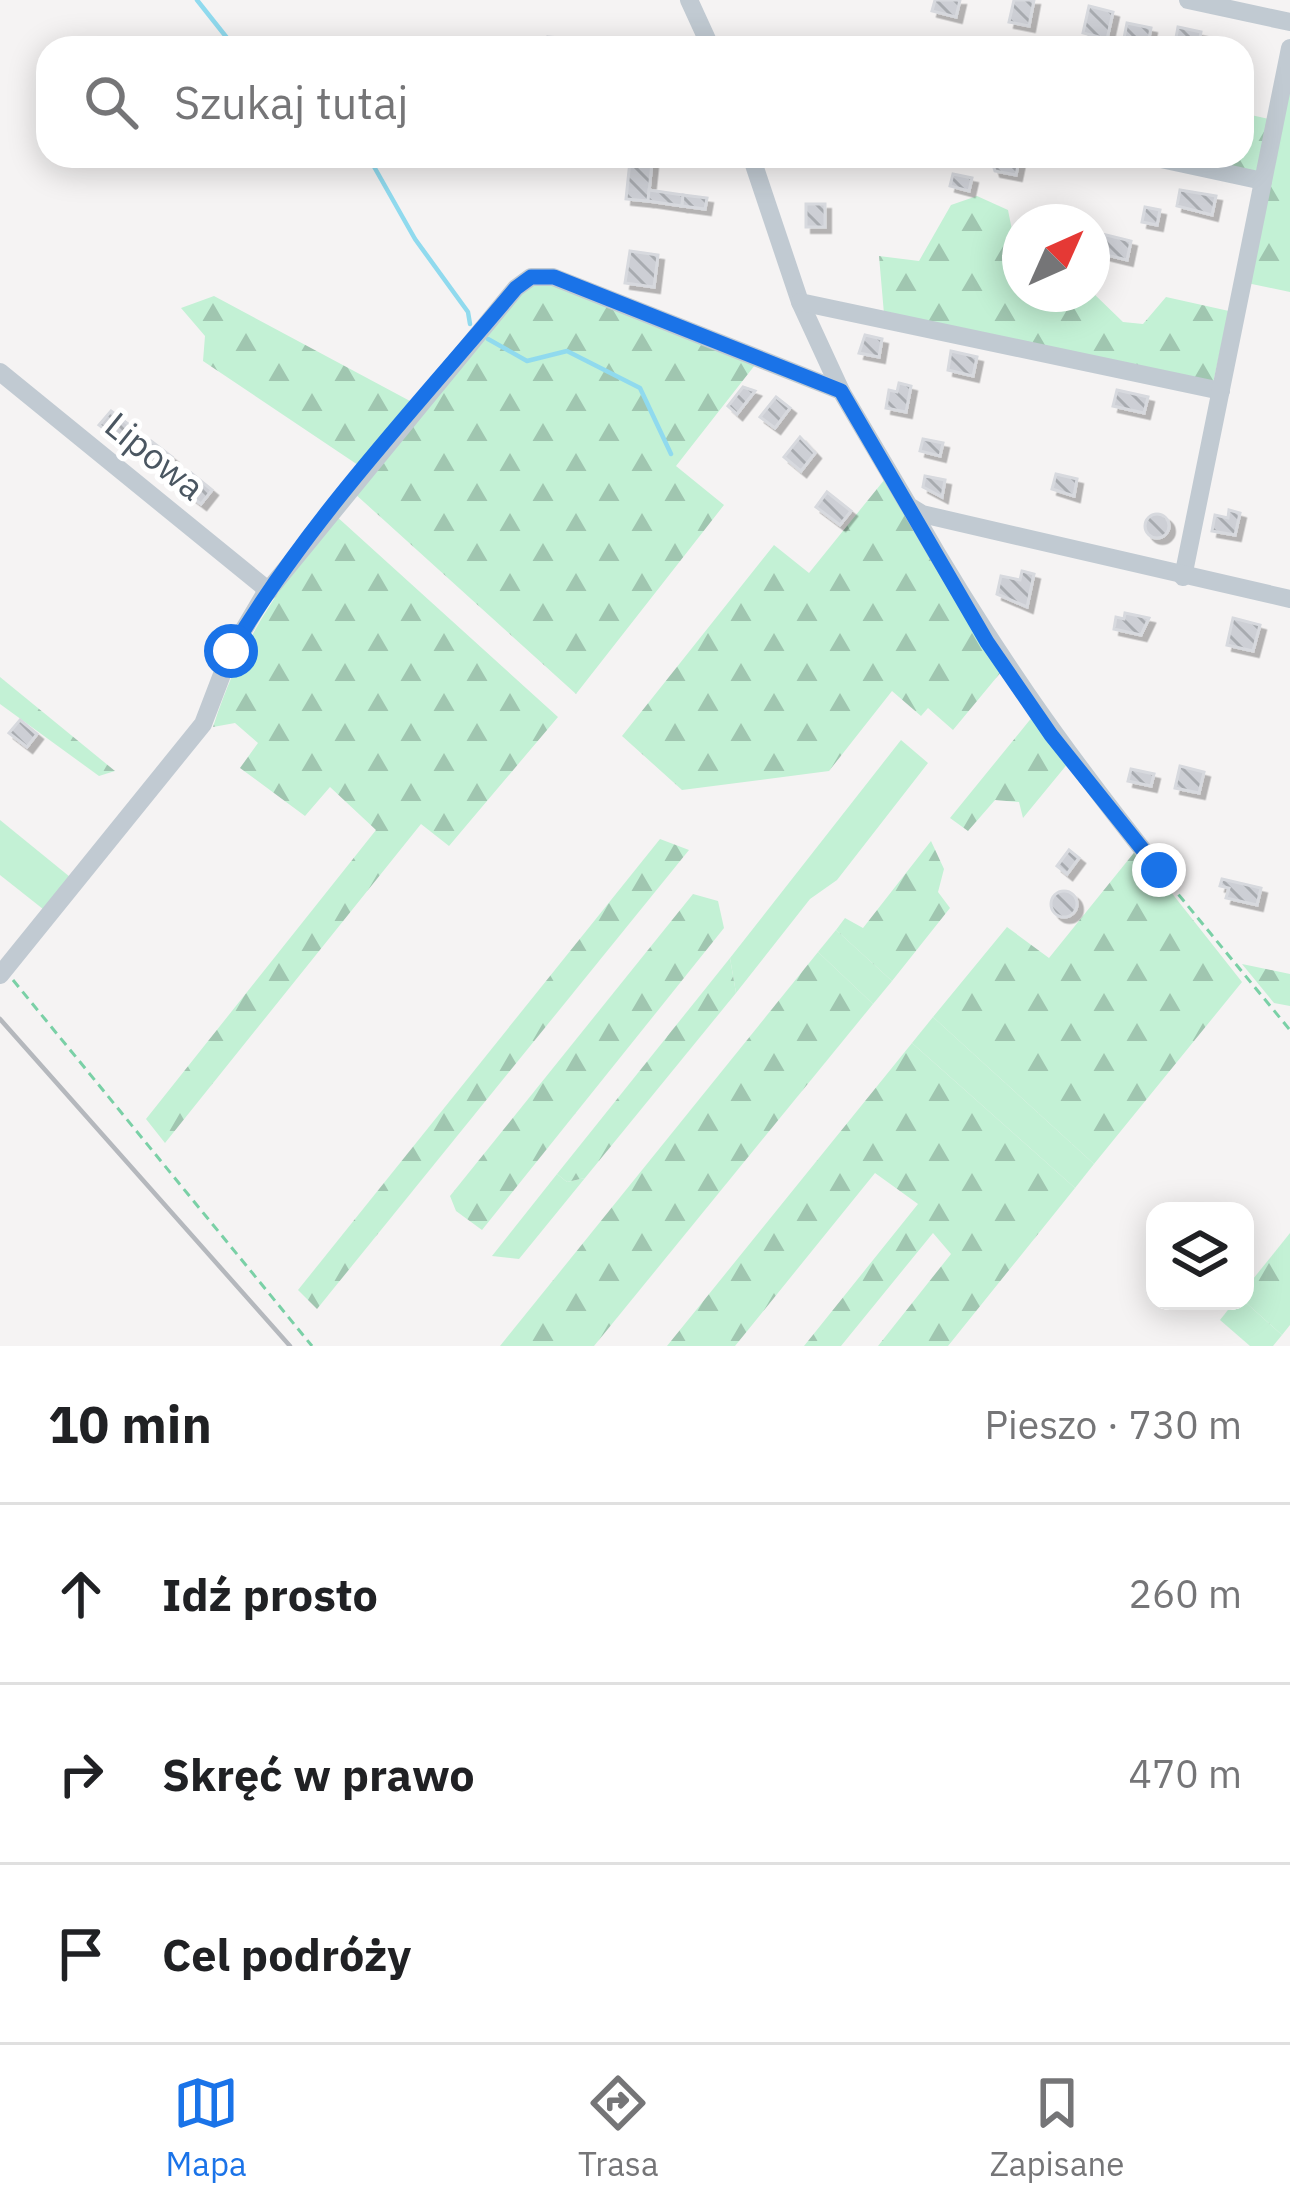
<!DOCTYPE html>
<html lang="pl">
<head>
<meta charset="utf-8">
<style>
  :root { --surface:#fff; --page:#f6f6f6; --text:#202124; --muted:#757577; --line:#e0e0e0; --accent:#1a73e8 }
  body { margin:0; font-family:"IBM Plex Sans",sans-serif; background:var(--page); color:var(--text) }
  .controls { position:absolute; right:36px; bottom:36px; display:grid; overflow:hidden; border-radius:24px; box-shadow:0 6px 30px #0003 }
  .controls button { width:108px; height:108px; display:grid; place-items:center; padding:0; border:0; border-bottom:3px solid var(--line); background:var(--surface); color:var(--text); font:60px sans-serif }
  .compass { position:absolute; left:1002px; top:204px; width:108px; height:108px; border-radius:50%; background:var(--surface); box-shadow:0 6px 30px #0003; rotate:45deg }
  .stop { position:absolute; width:36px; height:36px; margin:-27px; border:9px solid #1a73e8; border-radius:50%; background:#fff }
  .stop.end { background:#1a73e8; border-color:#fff; box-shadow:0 3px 12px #0008 }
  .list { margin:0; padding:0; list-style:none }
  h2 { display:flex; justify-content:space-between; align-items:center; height:156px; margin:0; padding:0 48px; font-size:51px }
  h2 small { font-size:39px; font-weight:400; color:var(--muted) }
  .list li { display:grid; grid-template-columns:78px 1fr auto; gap:36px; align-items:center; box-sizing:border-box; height:180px; padding:0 48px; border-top:3px solid var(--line) }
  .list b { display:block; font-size:45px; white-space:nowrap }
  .list em { font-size:39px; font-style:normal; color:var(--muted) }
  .icon { flex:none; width:66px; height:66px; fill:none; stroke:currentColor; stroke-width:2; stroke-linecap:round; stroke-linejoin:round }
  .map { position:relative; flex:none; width:1290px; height:1346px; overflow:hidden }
  .search { position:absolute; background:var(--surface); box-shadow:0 6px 30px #0003; left:36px; right:36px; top:36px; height:132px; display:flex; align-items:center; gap:30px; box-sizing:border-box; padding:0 42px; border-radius:36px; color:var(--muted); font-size:45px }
  .sheet { height:696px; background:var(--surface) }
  nav { display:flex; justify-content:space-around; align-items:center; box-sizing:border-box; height:168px; border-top:3px solid var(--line); background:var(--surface); font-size:33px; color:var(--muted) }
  nav a { display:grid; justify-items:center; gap:6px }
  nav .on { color:var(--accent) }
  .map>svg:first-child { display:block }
  .grass { fill:#c3f1d5 }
  .forest { fill:url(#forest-firs) }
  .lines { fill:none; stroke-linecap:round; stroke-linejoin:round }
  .stream { stroke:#90daee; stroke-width:4.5 }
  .building { fill:url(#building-back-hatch); stroke:#d7d9de; stroke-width:3; filter:url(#shadow) }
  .path { stroke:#7ad0a6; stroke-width:3; stroke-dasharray:9 6; stroke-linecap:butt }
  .minor { stroke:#c1cad2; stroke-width:18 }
  .rail { stroke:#b5b8bd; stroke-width:4.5 }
  .route { stroke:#1a73e8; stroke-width:15 }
  .labels { text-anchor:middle; stroke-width:10; stroke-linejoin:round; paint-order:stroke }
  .street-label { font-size:36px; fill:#4a5661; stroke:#fff }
</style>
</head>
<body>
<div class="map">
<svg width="1290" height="1346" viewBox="0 0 1290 1346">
  <defs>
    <pattern id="forest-firs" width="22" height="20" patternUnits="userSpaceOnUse" patternTransform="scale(3)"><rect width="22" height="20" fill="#c3f1d5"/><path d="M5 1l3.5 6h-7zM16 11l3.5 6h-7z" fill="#a0c6b0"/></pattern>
    <pattern id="building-back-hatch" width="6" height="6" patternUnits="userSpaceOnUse" patternTransform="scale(3)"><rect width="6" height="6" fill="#cdcfd5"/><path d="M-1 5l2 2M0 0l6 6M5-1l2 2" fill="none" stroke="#a8abb0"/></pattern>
    <filter id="shadow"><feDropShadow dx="5.5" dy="5.5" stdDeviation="0" flood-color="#0004"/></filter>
  </defs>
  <rect width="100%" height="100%" fill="#f5f3f3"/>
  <g class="grass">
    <path d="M901,740L928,763L837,880L810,899L736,993L730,958Z"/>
    <path d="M0,820L70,877L43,909L0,875Z"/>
    <path d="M836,930L892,981L873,1004L818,952Z"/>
    <path d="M933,1017L1094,1164L1075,1188L912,1043Z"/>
    <path d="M557,1174L567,1182L585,1178L519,1259L492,1256Z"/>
    <path d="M1235,1301H1244L1282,1335L1273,1346H1250L1220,1320Z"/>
  </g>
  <g class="forest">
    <path d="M1290,80V292L1247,283Z"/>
    <path d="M1242,113L1269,119L1259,174L1175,156H1242Z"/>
    <path d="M977,196L1008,210L1012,230L1020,223V294L1092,292L1123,322L1143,324L1166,297L1229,311L1213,383L884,314L879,256L919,261L951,205Z"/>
    <path d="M529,284L553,285L755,365L676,466L724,505L576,694L354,493Z"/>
    <path d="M214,296L410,401L358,465L203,361L205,336L181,308Z"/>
    <path d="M885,479L1001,672L953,730L928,708L921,716L892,691L829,771L682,790L622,736L774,545L809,573Z"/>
    <path d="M335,515L558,717L449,846L421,824L165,1143L146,1119L376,830L330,787L305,816L240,768L258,743L235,723L213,727C242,637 279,589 335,515Z"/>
    <path d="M0,677L115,771L99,776L0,704Z"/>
    <path d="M1033,716L1069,762L1023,818L1019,802L995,800L968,831L950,818Z"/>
    <path d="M660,839L689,850L317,1309L298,1290Z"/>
    <path d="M931,841L944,869L938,892L950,908L892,981L836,930L845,918L863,928Z"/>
    <path d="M1137,849L1242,982L1094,1164L933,1017L1007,927L1049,958Z"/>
    <path d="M693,894L718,901L724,928L482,1230L456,1211L450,1196Z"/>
    <path d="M818,952L873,1004L594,1346H500Z"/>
    <path d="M730,958L736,993L585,1178L567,1182L557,1174Z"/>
    <path d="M1242,964L1290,974V1006L1274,1003Z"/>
    <path d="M912,1043L1075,1188L948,1346H878L951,1254L933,1233L841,1346H804L918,1204L875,1173L735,1346H667Z"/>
    <path d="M1290,1233V1325L1282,1335L1244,1301L1245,1289Z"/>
  </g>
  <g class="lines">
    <g class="stream">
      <path d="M197,0L235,48"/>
      <path d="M368,156L415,239L468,312L470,324"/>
      <path d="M488,339L527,361L567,351L640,388L671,454"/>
    </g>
  </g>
  <g class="building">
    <path d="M935,0H960L956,17L932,11Z"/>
    <path d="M1014,0H1034L1029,26L1009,22Z"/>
    <path d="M1089,6L1113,12L1107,39L1083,33Z"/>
    <path d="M1127,23L1151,28L1147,48L1123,43Z"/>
    <path d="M1178,27L1201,32L1199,44L1205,48H1174Z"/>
    <path d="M548,37L585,40V48H548Z"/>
    <path d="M990,156H1020L1016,175L995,171Z"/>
    <path d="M630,161L652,163L648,201L626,199Z"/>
    <path d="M953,174L972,178L969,191L950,186Z"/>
    <path d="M649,190L683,195L682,206L648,201Z"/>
    <path d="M1180,190L1216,196L1212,215L1177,206Z"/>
    <path d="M683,195L707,198L705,209L682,206Z"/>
    <rect x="806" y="204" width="19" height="23"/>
    <path d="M1145,207L1160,210L1157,225L1142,222Z"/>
    <path d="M1102,234L1131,241L1127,260L1098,253Z"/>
    <path d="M630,251L658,255L654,287L625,283Z"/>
    <path d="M865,335L882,339L879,357L859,353Z"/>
    <path d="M951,351L977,357L973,376L948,370Z"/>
    <path d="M899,383L911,386L906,412L886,408L889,390L897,392Z"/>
    <path d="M743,387L755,391L737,414L728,406Z"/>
    <path d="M1117,390L1148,397L1144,413L1113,406Z"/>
    <path d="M776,397L790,408L775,428L760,417Z"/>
    <path d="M111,411L132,427L121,441L99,425Z"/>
    <path d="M800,437L815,453L801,471L784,457Z"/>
    <path d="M923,439L943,443L940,456L920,451Z"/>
    <path d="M151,441L172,457L161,472L140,455Z"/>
    <path d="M191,473L212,490L201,504L180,488Z"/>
    <path d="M1056,474L1077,479L1074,496L1052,489Z"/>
    <path d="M925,476L945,480L942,497L923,487Z"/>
    <path d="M827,492L851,511L840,525L816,507Z"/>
    <path d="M1229,510L1240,513L1235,535L1212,531L1215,515L1228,518Z"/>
    <circle cx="1157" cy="526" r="12"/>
    <path d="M1022,571L1034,574L1027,607L997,594L1001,576L1020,580Z"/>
    <path d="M1125,613L1149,618L1141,635L1114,629L1116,617L1124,619Z"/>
    <path d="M1233,618L1260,625L1253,651L1227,645Z"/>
    <path d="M20,720L37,734L27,747L9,733Z"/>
    <path d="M1180,766L1204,772L1199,793L1175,788Z"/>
    <path d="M1131,769L1154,774L1151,786L1128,781Z"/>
    <path d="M1069,850L1079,858L1067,874L1057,866Z"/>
    <path d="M1222,879L1261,888L1257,905L1226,898L1229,888L1220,886Z"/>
    <circle cx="1064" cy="904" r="13"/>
  </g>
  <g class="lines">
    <g class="path">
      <path d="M1169,883L1290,1030"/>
      <path d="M13,980L312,1346"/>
    </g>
    <g class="minor">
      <path d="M689,0L711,48"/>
      <path d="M1188,0L1290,22"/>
      <path d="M751,156L800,302L841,391"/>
      <path d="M1147,156L1263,181"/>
      <path d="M800,302L1221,391"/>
      <path d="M0,372L269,591"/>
      <path d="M911,509C988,644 1062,749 1159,870"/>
      <path d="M1183,577L1290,48"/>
      <path d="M0,975L203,724L231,651L263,597L516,288L531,277H553L841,391L909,506L922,514L1290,599"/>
    </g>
    <path class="rail" d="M0,1019L290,1346"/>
  </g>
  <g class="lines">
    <path class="route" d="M231,651C309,519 418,405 516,288L531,277H554L841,391L987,642L1051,735L1159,870"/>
  </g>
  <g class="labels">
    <g class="street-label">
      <text transform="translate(155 456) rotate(39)" y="13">Lipowa</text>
    </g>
  </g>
</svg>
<div class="controls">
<button><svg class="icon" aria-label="layers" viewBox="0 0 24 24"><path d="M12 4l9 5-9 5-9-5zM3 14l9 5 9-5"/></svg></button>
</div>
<svg class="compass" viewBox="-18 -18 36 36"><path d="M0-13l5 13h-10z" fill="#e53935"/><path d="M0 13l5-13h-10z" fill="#757577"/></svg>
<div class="stop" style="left:231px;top:651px"></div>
<div class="stop end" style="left:1159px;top:870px"></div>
<div class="search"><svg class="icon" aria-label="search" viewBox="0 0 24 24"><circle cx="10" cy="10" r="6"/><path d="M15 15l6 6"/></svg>Szukaj tutaj</div>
</div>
<section class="sheet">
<h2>10 min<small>Pieszo · 730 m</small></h2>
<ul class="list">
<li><svg class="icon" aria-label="ahead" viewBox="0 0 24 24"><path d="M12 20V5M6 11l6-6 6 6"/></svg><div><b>Idź prosto</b></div><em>260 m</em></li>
<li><svg class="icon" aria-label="right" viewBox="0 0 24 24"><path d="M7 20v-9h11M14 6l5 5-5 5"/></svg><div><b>Skręć w prawo</b></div><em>470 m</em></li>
<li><svg class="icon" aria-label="arrive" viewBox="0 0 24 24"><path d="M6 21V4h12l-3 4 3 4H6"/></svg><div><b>Cel podróży</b></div></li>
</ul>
</section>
<nav>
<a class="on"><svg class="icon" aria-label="map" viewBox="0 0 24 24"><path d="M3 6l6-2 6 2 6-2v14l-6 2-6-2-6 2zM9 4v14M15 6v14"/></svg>Mapa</a>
<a><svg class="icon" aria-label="directions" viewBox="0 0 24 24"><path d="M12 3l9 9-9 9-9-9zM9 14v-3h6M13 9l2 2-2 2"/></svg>Trasa</a>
<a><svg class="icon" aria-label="saved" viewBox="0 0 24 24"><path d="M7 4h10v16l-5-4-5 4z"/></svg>Zapisane</a>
</nav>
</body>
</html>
